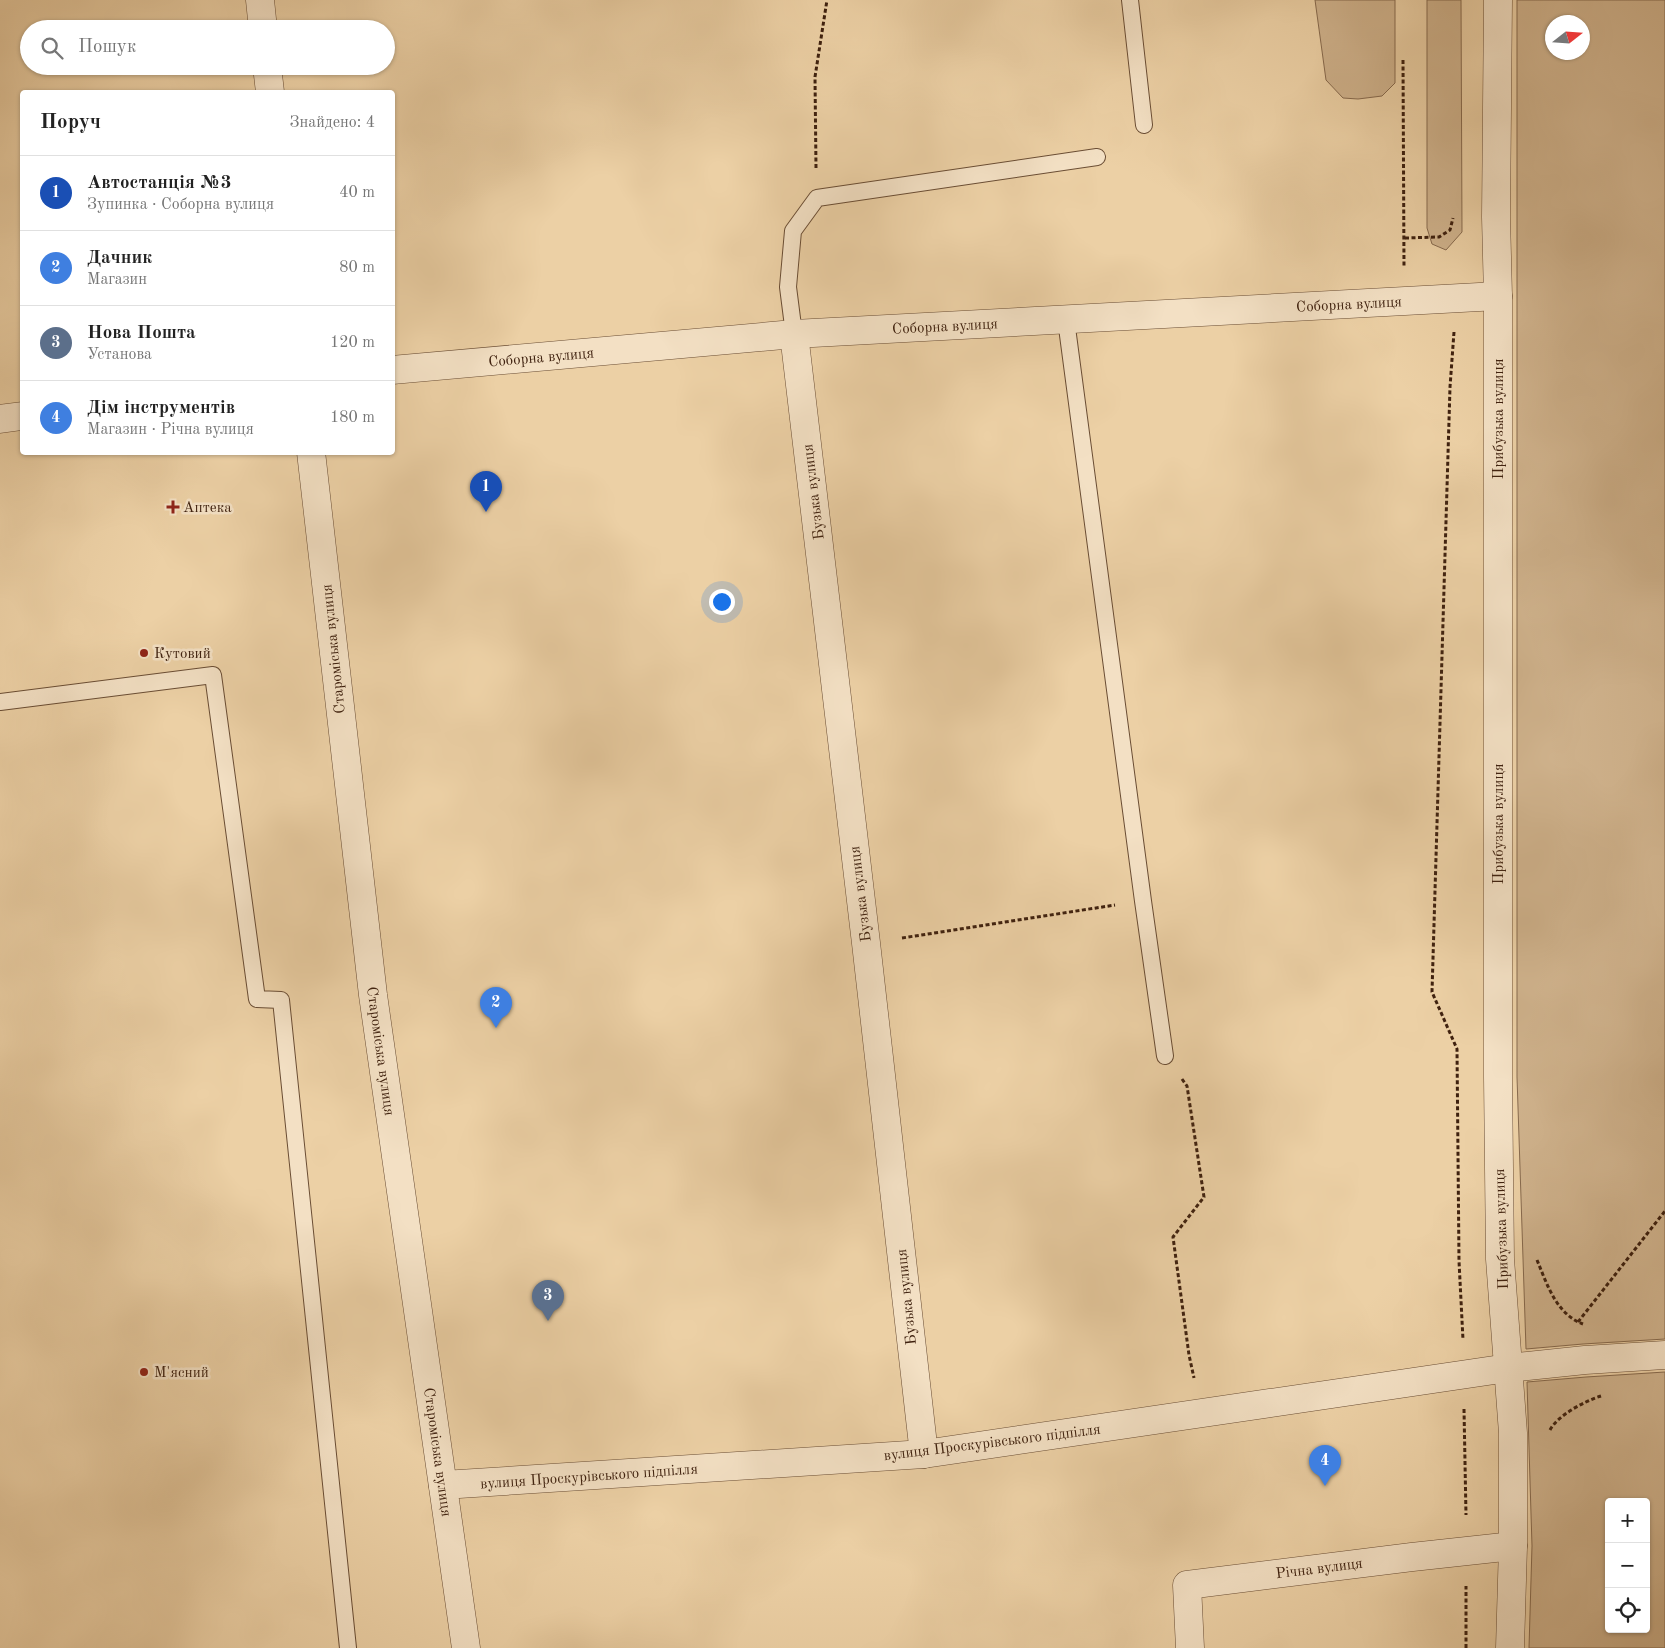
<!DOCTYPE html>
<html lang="uk">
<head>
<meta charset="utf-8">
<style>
  :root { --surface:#fff; --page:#f2f2f2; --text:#222; --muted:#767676; --line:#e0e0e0; --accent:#ea580c }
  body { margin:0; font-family:"Old Standard TT",serif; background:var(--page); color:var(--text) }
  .controls { position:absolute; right:15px; bottom:15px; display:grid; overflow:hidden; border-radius:5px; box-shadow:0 1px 4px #0004 }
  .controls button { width:45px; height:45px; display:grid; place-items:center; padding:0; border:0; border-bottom:1px solid var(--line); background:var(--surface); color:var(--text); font:25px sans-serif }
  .compass { position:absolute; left:1545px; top:15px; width:45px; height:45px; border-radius:50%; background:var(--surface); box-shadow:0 1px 4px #0004; rotate:73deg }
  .you { position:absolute; left:721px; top:601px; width:18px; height:18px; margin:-12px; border:4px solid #fff; border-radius:50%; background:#1a73e8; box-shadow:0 0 0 8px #1a73e833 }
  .badge { display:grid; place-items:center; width:32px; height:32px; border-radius:50%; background:var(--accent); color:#fff; font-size:16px; font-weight:700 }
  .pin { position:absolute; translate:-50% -41px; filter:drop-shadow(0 1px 2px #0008) }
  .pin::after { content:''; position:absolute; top:26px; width:18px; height:15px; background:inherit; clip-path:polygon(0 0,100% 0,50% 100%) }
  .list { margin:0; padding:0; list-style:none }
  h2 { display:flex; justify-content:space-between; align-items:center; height:65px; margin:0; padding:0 20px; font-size:21px }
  h2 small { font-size:16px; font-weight:400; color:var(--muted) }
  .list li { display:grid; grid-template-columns:32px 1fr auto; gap:15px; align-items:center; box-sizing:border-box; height:75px; padding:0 20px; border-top:1px solid var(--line) }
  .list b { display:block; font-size:19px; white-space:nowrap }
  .list p { margin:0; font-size:16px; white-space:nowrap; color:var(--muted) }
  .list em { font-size:16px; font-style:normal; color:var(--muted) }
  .icon { flex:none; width:28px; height:28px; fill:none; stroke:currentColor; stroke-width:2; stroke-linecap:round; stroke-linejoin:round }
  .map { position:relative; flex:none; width:1665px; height:1648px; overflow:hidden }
  .search { position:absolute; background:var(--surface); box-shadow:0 1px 4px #0004; left:20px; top:20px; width:375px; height:55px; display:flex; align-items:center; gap:12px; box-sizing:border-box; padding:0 18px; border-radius:28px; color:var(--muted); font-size:19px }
  .panel { position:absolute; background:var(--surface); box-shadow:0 1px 4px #0004; left:20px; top:90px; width:375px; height:365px; border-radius:5px }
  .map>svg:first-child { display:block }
  .green { fill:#cfb28c; stroke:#876a4e; fill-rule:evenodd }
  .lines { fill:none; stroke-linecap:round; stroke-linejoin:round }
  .service-casing { stroke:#6a4d34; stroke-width:18 }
  .minor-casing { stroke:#6a4d34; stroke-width:29 }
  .tertiary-casing { stroke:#6a4d34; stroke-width:29 }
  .path { stroke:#3f210f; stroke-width:3; stroke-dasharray:4 2.5; stroke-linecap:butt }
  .service { stroke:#f3e0c4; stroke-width:16 }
  .minor { stroke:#f3e0c4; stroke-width:28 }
  .tertiary { stroke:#f3e0c4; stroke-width:28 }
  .poi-dot { fill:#8f2418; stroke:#f3e0c4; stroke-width:2 }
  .labels { text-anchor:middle; stroke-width:5; stroke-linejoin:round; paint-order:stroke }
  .street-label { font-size:15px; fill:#3f210f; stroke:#f3e0c4 }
  .poi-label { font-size:15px; fill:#3f210f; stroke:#f3e0c4; text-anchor:start }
</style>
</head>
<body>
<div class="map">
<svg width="1665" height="1648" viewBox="0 0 1665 1648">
  <rect width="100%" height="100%" fill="#ecd0a5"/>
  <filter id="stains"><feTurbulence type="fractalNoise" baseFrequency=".004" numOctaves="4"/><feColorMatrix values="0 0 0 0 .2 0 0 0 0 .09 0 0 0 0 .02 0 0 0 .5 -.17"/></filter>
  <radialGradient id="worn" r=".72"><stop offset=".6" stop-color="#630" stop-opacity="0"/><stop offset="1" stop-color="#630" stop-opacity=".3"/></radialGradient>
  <g class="green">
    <path d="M1315,0H1395V83L1382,96L1358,99L1343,98L1326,80Z"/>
    <path d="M1427,0H1461L1462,232L1446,250L1432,244L1427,228Z"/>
    <path d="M1517,0H1665V1339L1583,1344L1526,1349L1517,1077ZM1552,22H1582V52H1552Z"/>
    <path d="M1665,1372V1648H1529L1532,1546L1527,1382L1586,1377ZM1609,1502H1646V1629H1609Z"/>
  </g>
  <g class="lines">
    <defs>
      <g id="service">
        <path d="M1130,0L1144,125"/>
        <path d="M1066,320L1143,901L1165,1056"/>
        <path d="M794,334L788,287L793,231L817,198L1097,157"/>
        <path d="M0,702L213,675L257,999L281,1000L348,1648"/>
      </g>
      <g id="minor">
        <path d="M260,0L263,29"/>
        <path d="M267,66L270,92"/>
        <path d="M794,334L866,943L924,1454"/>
        <path d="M392,370L794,334L1498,296"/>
        <path d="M0,419L22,416"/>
        <path d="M311,452L373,995L466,1648"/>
        <path d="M443,1485L924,1454L1508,1368L1585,1360L1665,1355"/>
        <path d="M1190,1648L1187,1585L1412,1557L1513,1546"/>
      </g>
      <path id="tertiary" d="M1498,0L1496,217L1498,296V1077L1500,1259L1513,1433V1546L1510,1648"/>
    </defs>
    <use href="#service" class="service-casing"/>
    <use href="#minor" class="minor-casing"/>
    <use href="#tertiary" class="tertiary-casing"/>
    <g class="path">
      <path d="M1403,60L1404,267"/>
      <path d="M816,168L815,77L827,0"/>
      <path d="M1405,238L1439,237L1450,230L1453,218"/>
      <path d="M1454,332L1450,387L1432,992L1457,1049L1459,1261L1463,1340"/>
      <path d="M902,938L1115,905"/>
      <path d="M1182,1079L1187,1086L1204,1197L1173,1237L1189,1355L1194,1378"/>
      <path d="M1537,1260C1547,1284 1556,1314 1583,1324"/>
      <path d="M1578,1322L1665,1211"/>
      <path d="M1464,1409L1466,1515"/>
      <path d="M1550,1430C1558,1415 1585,1401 1601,1396"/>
      <path d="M1466,1648V1586"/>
    </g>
    <use href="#service" class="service"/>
    <use href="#minor" class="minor"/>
    <use href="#tertiary" class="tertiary"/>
  </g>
  <g class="poi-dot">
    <path d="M170.5 499.5h5v5h5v5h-5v5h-5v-5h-5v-5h5z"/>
    <circle cx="144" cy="653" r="5"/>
    <circle cx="144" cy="1372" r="5"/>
  </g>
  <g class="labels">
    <g class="street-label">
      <text transform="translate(1349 304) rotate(-3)" y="5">Соборна вулиця</text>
      <text transform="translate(945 326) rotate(-3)" y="5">Соборна вулиця</text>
      <text transform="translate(541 357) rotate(-5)" y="5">Соборна вулиця</text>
      <text transform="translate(1498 419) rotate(-90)" y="5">Прибузька вулиця</text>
      <text transform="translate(813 492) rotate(-97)" y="5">Бузька вулиця</text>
      <text transform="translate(333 649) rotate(-96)" y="5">Староміська вулиця</text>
      <text transform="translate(1498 824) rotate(-90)" y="5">Прибузька вулиця</text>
      <text transform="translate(860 894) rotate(-97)" y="5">Бузька вулиця</text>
      <text transform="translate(381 1051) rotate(82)" y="5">Староміська вулиця</text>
      <text transform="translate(1501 1229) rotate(-92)" y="5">Прибузька вулиця</text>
      <text transform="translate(906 1297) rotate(-96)" y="5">Бузька вулиця</text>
      <text transform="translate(992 1442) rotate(-7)" y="5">вулиця Проскурівського підпілля</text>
      <text transform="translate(438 1452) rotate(82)" y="5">Староміська вулиця</text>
      <text transform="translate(589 1476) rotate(-4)" y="5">вулиця Проскурівського підпілля</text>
      <text transform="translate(1319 1568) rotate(-7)" y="5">Річна вулиця</text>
    </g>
    <g class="poi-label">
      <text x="183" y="512">Аптека</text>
      <text x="154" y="658">Кутовий</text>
      <text x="154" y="1377">М'ясний</text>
    </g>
  </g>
  <rect width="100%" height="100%" filter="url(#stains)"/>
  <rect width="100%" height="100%" fill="url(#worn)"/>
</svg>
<div class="controls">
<button>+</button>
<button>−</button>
<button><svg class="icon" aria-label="locate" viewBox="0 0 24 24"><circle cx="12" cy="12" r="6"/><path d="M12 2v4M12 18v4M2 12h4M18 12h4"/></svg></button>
</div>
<svg class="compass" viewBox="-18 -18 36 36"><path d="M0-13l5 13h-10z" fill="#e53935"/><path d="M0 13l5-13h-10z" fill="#767676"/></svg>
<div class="you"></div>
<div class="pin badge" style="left:486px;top:512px;background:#1a4fb4">1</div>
<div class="pin badge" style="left:496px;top:1028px;background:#3f7fe0">2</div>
<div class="pin badge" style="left:548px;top:1321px;background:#5c6f8a">3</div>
<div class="pin badge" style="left:1325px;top:1486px;background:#3f7fe0">4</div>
<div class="search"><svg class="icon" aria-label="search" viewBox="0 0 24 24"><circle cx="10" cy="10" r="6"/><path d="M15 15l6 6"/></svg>Пошук</div>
<section class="panel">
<h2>Поруч<small>Знайдено: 4</small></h2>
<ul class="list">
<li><span class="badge" style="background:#1a4fb4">1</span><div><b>Автостанція №3</b><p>Зупинка · Соборна вулиця</p></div><em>40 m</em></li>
<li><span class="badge" style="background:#3f7fe0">2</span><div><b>Дачник</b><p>Магазин</p></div><em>80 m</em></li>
<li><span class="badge" style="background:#5c6f8a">3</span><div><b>Нова Пошта</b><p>Установа</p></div><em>120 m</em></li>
<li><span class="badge" style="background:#3f7fe0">4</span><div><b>Дім інструментів</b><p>Магазин · Річна вулиця</p></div><em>180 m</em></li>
</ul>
</section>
</div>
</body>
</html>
